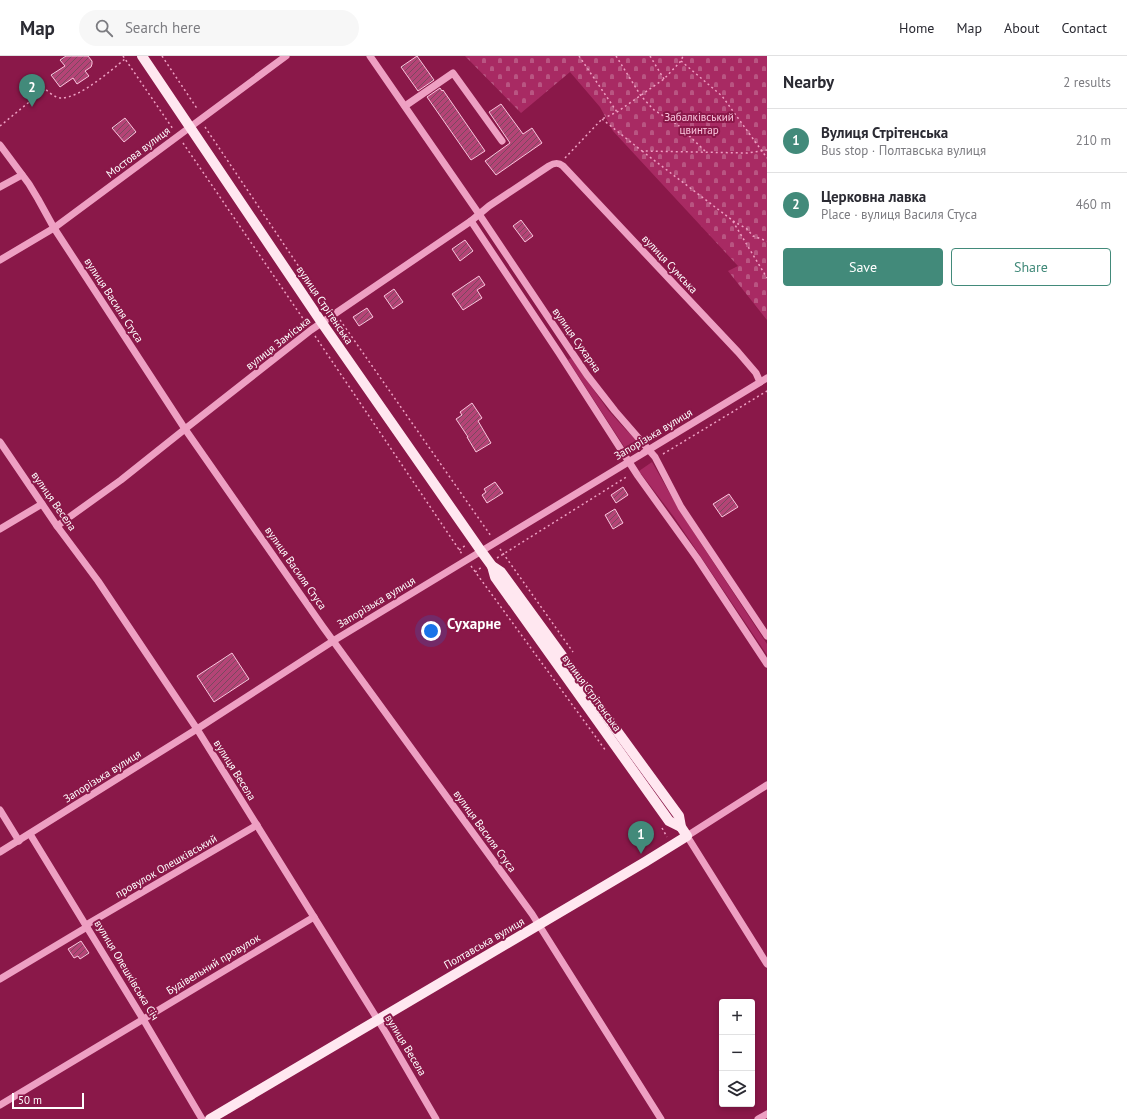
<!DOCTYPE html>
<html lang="en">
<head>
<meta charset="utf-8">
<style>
  :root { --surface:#fff; --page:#f7f7f7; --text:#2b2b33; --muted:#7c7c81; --line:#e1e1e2; --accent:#428a7a }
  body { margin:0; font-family:"PT Sans",sans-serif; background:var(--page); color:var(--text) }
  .controls { position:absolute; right:12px; bottom:12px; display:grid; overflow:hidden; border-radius:4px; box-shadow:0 2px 6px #0003 }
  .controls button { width:36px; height:36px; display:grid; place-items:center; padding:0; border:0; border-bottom:1px solid var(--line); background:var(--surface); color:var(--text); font:20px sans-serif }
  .scale { position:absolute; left:12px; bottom:10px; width:72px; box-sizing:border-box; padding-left:4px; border:2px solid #fff; border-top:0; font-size:11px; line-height:14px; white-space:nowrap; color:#fff; -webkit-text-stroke:3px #8a1849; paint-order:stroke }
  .you { position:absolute; left:431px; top:575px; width:14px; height:14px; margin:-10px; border:3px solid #fff; border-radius:50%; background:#1a73e8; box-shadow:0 0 0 6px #1a73e833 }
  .badge { display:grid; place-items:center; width:26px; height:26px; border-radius:50%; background:var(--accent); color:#fff; font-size:13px; font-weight:700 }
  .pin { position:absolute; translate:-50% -33px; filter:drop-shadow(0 1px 2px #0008) }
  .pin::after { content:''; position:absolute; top:21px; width:14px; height:12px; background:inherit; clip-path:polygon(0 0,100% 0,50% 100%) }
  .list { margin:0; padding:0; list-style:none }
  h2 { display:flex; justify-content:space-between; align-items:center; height:52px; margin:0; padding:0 16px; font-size:17px }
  h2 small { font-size:13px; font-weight:400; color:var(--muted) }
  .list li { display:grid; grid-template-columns:26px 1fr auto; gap:12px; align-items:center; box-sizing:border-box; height:64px; padding:0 16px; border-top:1px solid var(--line) }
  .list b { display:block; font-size:15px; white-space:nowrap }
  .list p { margin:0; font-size:13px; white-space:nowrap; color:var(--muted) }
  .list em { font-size:13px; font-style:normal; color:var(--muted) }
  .actions { display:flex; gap:8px; padding:12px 16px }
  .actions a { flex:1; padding:9px 0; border:1px solid var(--accent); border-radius:4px; text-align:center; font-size:14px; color:var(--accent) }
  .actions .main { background:var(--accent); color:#fff }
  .icon { flex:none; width:22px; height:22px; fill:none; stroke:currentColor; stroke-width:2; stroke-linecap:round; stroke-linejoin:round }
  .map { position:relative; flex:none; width:767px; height:1063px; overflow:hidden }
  header { display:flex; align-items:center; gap:24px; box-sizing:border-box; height:56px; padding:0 20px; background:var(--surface); border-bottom:1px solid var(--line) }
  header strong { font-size:19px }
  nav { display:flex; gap:22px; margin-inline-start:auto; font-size:14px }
  .search { width:280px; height:36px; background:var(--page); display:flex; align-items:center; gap:10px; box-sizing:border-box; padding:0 14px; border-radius:22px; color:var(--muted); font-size:15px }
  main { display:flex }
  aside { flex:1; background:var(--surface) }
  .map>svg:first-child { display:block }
  .grass { fill:#a82a63 }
  .cemetery { fill:url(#cemetery-stones) }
  .building { fill:url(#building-hatch); stroke:#fac6de }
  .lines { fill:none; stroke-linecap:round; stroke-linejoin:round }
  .path { stroke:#eea0c3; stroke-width:1.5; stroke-dasharray:2 3; stroke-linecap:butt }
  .minor { stroke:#eea0c3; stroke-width:7 }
  .major { stroke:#ffe7f0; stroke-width:10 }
  .labels { text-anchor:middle; stroke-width:4; stroke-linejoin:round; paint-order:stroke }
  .park-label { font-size:11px; fill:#fac6de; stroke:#8a1849 }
  .street-label { font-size:11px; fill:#fff; stroke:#8a1849 }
  .district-label { font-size:15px; font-weight:bold; fill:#fff; stroke:#8a1849 }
</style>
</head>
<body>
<header>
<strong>Map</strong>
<div class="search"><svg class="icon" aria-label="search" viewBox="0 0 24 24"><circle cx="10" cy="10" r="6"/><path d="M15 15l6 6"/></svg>Search here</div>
<nav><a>Home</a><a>Map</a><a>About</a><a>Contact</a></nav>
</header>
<main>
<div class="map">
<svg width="767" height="1063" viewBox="0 0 767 1063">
  <defs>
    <pattern id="cemetery-stones" width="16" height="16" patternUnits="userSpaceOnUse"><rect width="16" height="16" fill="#a82a63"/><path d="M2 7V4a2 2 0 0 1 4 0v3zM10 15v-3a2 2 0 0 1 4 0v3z" fill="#b95582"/></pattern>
    <pattern id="building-hatch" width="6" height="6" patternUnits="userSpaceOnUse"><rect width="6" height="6" fill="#b44476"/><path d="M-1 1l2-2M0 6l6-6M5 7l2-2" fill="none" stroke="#7b485f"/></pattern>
  </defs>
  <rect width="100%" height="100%" fill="#8a1849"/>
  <g class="grass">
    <path d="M571,302L608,354L626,374L637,384L638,389L636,392L632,394L625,392L568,304Z"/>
    <path d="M652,406L681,457L767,588V599L674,461L639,415Z"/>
  </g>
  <path class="cemetery" d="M465,0H767V264L728,215L738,210L613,75L600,51L570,16L521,57Z"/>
  <g class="building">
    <path d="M66,0H88L92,5V8L91,11L85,15L89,20L77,28L73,22L60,31L51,19L65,10L60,4Z"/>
    <path d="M417,0L434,24L418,35L401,11Z"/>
    <path d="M440,32L442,35L443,34L485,95L471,104L427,41Z"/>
    <path d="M501,48L523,78L532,72L542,87L496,119L485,105L510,87L489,56Z"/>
    <path d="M125,62L136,76L124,86L112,72Z"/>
    <path d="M521,164L533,180L525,186L513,170Z"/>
    <path d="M465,184L473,195L460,205L452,193Z"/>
    <path d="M479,220L485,229L477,234L482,242L463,254L452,238Z"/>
    <path d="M394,233L403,246L393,253L384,240Z"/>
    <path d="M367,252L373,261L359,270L353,261Z"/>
    <path d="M472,347L482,362L478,365L491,387L476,396L467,381H468L456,363L462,359L460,356Z"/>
    <path d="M495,426L503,437L487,447L482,439L486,436L484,433Z"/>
    <path d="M623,431L628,439L616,447L611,439Z"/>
    <path d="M729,438L738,451L722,461L713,448Z"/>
    <path d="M615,453L623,467L613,473L605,459Z"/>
    <path d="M232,597L249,623L214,646L197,620Z"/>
    <path d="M81,885L89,897L80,903L78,900L74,902L68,893Z"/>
  </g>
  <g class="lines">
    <g class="path">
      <path d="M123,0L173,73"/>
      <path d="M162,0L198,54"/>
      <path d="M579,0L617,56"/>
      <path d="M616,0L641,40L654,54L678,69L706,96"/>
      <path d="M650,0L664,23"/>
      <path d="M681,5L722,40L767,102"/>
      <path d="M602,63L642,95L747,97L767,94"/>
      <path d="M0,70L45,33C49,36 55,42 61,42C80,42 110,15 125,3"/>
      <path d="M205,71L324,248L329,252"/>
      <path d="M183,87L306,267"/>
      <path d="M642,95L732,164L767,222"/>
      <path d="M565,102L602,63L617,56L664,23L681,5L683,0"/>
      <path d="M733,165L747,173L753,180L767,185"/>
      <path d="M340,264L491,480"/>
      <path d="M315,280L462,498"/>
      <path d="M663,398L767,335"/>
      <path d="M500,493L573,596"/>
      <path d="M459,494L466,489"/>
      <path d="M497,502L628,420"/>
      <path d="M471,510L606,695"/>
      <path d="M475,516L482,511"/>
      <path d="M662,772L667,781"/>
    </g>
    <g class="minor">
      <path d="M370,0L479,158L568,291L587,319L615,355L655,401L681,451L767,580"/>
      <path d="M405,50L453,17L502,85"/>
      <path d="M0,89L29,128L38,143L54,172L185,373L323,571L532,858L661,1063"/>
      <path d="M0,131L22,119"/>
      <path d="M471,165L559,297L638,420L697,502L767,608"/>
      <path d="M0,204L54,172L286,0"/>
      <path d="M0,386L57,470L98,525L197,673L386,977L436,1063"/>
      <path d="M57,470L121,424L185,373L311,274L471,165L489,150L549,110C554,107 558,106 563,110L738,296L756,317L760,326"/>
      <path d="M0,473L42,448"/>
      <path d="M767,729L687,780L767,908"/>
      <path d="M0,754L19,785"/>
      <path d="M30,778L143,963L202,1063"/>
      <path d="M0,796L197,673L333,585L767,322"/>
      <path d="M86,869L257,769"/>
      <path d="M0,923L87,871"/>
      <path d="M0,1049L314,861"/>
      <path d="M758,1063L767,1058"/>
    </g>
    <g class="major">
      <path d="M142,0L322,267L481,495L492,510L501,516L679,760L681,771L687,780L645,806L210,1063"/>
      <path d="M492,510L495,521L669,765L681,771"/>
    </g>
  </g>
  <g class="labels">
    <g class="park-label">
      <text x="699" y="65">Забалківський<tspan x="699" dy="13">цвинтар</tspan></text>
    </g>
    <g class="street-label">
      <text transform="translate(138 96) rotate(-37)" y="4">Мостова вулиця</text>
      <text transform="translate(670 208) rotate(47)" y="4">вулиця Сумська</text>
      <text transform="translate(114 244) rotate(57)" y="4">вулиця Василя Стуса</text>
      <text transform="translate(325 249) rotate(56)" y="4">вулиця Стрітенська</text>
      <text transform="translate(577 284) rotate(55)" y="4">вулиця Сухарна</text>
      <text transform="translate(278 287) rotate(-38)" y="4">вулиця Заміська</text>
      <text transform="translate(653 378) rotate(-31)" y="4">Запорізька вулиця</text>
      <text transform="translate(54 445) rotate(55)" y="4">вулиця Весела</text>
      <text transform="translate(296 512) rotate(55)" y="4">вулиця Василя Стуса</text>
      <text transform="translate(376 546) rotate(-31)" y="4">Запорізька вулиця</text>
      <text transform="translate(592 637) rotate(54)" y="4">вулиця Стрітенська</text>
      <text transform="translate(235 714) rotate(58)" y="4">вулиця Весела</text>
      <text transform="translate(102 720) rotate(-32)" y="4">Запорізька вулиця</text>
      <text transform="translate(485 775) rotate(54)" y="4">вулиця Василя Стуса</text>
      <text transform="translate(166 810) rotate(-30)" y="4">провулок Олешківський</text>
      <text transform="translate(484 887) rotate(-30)" y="4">Полтавська вулиця</text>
      <text transform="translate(213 908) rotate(-31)" y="4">Будівельний провулок</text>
      <text transform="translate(127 914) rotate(59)" y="4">вулиця Олешківська Січ</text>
      <text transform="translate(406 989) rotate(59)" y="4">вулиця Весела</text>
    </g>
    <g class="district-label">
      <text x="474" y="573">Сухарне</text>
    </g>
  </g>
</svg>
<div class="controls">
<button>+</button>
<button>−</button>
<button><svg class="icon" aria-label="layers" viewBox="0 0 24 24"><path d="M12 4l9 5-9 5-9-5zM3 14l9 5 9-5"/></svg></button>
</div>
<div class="scale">50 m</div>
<div class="you"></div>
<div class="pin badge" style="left:641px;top:798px">1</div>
<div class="pin badge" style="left:32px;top:51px">2</div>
</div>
<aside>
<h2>Nearby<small>2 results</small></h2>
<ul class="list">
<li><span class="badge">1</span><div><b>Вулиця Стрітенська</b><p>Bus stop · Полтавська вулиця</p></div><em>210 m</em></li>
<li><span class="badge">2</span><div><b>Церковна лавка</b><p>Place · вулиця Василя Стуса</p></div><em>460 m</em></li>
</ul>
<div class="actions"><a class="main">Save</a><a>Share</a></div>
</aside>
</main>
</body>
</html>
